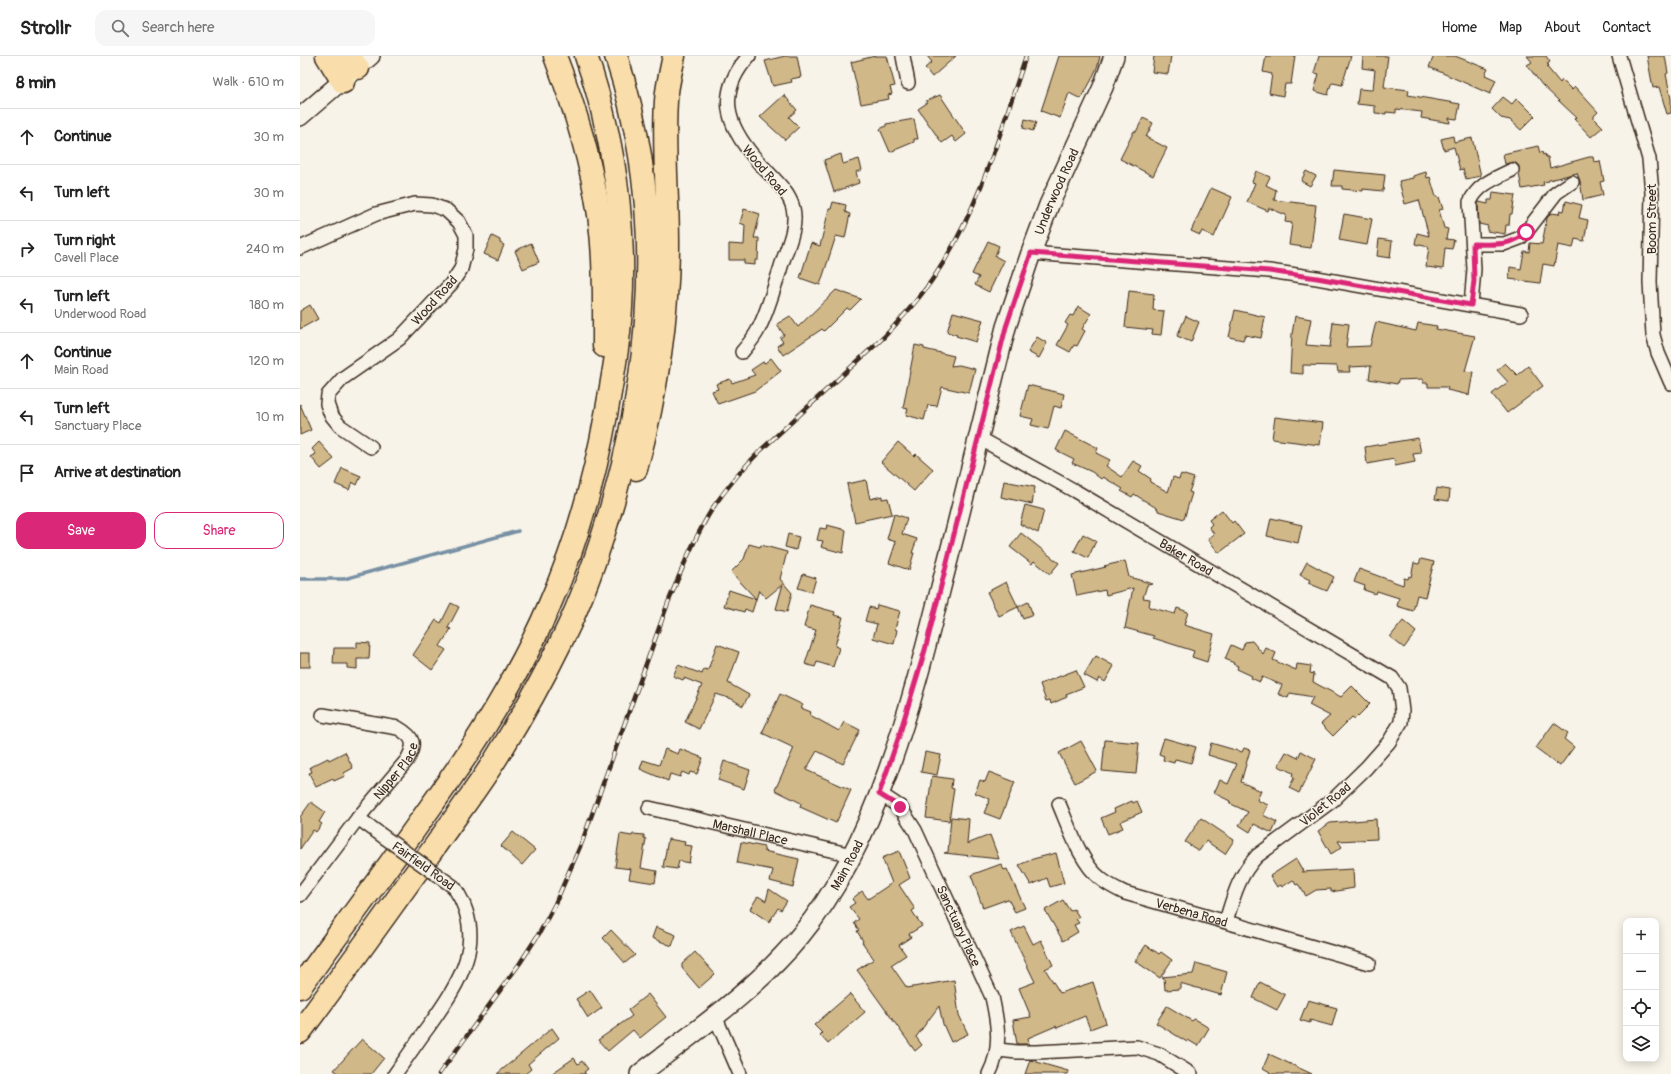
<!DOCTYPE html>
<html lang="en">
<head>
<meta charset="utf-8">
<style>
  :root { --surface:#fff; --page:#f6f6f6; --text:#222; --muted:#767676; --line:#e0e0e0; --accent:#db2777 }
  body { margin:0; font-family:Pangolin,sans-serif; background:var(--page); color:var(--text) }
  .controls { position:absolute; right:12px; bottom:12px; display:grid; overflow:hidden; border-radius:8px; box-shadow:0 2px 10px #0003 }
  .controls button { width:36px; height:36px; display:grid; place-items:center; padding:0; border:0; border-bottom:1px solid var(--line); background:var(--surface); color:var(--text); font:20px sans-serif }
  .stop { position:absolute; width:12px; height:12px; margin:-9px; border:3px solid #db2777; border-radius:50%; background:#fff }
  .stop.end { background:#db2777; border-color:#fff; box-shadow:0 1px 4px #0008 }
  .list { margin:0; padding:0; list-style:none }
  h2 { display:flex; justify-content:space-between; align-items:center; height:52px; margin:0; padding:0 16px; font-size:17px }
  h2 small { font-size:13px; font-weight:400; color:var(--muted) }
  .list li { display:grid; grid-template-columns:26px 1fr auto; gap:12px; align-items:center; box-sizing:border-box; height:56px; padding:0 16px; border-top:1px solid var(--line) }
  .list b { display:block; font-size:15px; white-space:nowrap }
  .list p { margin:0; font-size:13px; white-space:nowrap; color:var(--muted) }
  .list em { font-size:13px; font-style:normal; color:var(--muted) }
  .actions { display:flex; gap:8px; padding:12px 16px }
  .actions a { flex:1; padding:9px 0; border:1px solid var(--accent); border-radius:12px; text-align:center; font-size:14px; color:var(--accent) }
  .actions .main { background:var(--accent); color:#fff }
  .icon { flex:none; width:22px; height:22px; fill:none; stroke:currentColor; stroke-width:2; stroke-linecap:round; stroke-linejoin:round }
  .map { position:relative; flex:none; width:1371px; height:1018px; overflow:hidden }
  header { display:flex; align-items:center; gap:24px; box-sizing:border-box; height:56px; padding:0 20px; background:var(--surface); border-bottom:1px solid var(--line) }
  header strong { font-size:19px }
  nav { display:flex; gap:22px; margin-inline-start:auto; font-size:14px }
  .search { width:280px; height:36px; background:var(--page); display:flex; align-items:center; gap:10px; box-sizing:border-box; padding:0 14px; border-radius:12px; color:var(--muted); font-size:15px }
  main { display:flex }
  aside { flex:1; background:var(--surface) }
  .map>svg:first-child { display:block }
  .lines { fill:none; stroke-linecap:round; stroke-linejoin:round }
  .stream { stroke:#7890a4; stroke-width:3.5 }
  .building { fill:#d1b888; stroke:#3b2a1e }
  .minor-casing { stroke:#3b2a1e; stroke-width:16 }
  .tertiary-casing { stroke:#3b2a1e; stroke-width:20 }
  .secondary-casing { stroke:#3b2a1e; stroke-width:22 }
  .motorway-casing { stroke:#3b2a1e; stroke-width:25 }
  .minor { stroke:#f7f3e8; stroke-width:13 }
  .tertiary { stroke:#f7f3e8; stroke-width:17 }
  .secondary { stroke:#f7f3e8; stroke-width:19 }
  .motorway { stroke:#f9deab; stroke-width:22 }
  .rail-casing { stroke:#3b2a1e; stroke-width:4.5 }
  .rail { stroke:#f7f3e8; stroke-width:3; stroke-dasharray:9; stroke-linecap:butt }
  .minor-bridge-casing { stroke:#3b2a1e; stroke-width:16; stroke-linecap:butt }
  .minor-bridge { stroke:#f7f3e8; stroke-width:13 }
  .route { stroke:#db2777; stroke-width:5 }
  .labels { text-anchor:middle; stroke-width:3; stroke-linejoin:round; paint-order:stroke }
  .street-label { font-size:13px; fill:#3b2a1e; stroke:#f7f3e8 }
</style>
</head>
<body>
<header>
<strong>Strollr</strong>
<div class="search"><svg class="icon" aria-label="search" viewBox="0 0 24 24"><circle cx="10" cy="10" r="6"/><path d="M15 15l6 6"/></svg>Search here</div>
<nav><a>Home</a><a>Map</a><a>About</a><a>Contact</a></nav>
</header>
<main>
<aside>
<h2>8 min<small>Walk · 610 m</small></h2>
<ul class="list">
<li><svg class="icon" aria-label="ahead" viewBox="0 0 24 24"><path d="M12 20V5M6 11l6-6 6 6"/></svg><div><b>Continue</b></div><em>30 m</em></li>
<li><svg class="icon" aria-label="left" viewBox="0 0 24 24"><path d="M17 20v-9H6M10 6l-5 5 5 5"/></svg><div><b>Turn left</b></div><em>30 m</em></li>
<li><svg class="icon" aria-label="right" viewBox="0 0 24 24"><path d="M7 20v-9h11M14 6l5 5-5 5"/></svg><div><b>Turn right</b><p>Cavell Place</p></div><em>240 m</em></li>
<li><svg class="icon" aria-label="left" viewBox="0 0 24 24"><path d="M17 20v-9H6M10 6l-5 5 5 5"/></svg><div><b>Turn left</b><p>Underwood Road</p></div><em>180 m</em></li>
<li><svg class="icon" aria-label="ahead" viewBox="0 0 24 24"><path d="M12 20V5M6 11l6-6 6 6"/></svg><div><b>Continue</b><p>Main Road</p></div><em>120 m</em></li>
<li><svg class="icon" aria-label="left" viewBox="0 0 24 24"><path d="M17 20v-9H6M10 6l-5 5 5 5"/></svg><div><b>Turn left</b><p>Sanctuary Place</p></div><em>10 m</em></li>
<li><svg class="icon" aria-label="arrive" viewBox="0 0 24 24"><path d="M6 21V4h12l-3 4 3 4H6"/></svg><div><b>Arrive at destination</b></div></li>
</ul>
<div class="actions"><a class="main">Save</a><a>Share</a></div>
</aside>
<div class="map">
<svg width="1371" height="1018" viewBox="0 0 1371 1018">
  <rect width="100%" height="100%" fill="#f7f3e8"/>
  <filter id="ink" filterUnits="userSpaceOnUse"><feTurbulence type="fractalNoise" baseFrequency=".025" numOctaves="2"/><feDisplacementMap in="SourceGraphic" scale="8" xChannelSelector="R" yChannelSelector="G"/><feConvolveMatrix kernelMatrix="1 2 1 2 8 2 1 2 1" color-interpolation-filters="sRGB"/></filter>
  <g filter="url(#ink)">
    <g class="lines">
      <path class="stream" d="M0,523H44L218,475"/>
    </g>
    <g class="building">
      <path d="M485,0H497L501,21L491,23L492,26L473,30L465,5Z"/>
      <path d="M575,0H587L595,30L590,31L592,38L588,39L589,43L561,48L551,6Z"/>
      <path d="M627,0H656L632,21L625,12L632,6Z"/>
      <path d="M759,0H800L798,9L791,25L781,43L769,37L760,62L741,55Z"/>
      <path d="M854,0H871L868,18L852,16Z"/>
      <path d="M966,0H995L991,28H985L983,40L969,37L972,18L963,16Z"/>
      <path d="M1019,0H1051L1042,29L1033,27L1031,28L1028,39L1014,35L1019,18L1014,17Z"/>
      <path d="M1063,0H1088L1084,31L1109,34L1108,39L1160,48L1157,63L1149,62L1150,67L1121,62L1122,56L1096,53V57L1086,56V58L1075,57V50L1057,48L1059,33L1071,34L1073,33L1075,14L1062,12Z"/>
      <path d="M1134,0H1155L1188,13L1185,19L1196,24L1190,38L1129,11Z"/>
      <path d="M1227,0H1246L1250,6L1247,8L1249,9L1247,11L1260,27L1262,24L1272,34L1275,31L1298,56L1294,60V62L1303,71L1291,81L1274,63L1276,61L1242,29L1227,9L1232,6Z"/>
      <path d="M1347,0H1365L1368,17L1366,18L1371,43V57L1367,58L1359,31L1353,32Z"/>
      <path d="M484,39L497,54L489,61L499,71L485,84L460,61Z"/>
      <path d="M640,39L666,78L656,86L652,80L642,87L618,53L627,47L626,45Z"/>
      <path d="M1203,41L1212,48L1217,42L1235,60L1221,74L1210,64L1201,62L1192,53Z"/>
      <path d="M843,62L853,67L846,81L867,92L853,120L820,103L834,75L836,76Z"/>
      <path d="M614,63L618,83H614V86L590,96L580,73L586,70V68Z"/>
      <path d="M725,63L736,66L733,75L723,72Z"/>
      <path d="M1153,80L1154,86L1172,82L1181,120L1166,123L1163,113L1160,114L1154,91L1144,94L1141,83Z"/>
      <path d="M1238,90L1240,97L1242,96L1243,99L1245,98L1246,101H1248L1250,112L1289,101H1293L1294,106L1300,105L1304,125L1300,126L1303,139L1283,144L1280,125L1277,117L1249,124V125L1243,126L1244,129L1222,133L1219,118V110L1216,107L1213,106L1205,108L1203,98Z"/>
      <path d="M541,98L543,108L559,103L562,114L556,116L559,127L534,136L524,104Z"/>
      <path d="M1034,114L1085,119L1083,135L1063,133V135L1042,133V130H1032Z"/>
      <path d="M956,115L970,121L966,129L976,134L974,144L1016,149L1011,192L989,189L992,167L985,166L986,159L969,152L968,155L947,146L955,127L952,126Z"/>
      <path d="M1006,115L1016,120L1010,130L1001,125Z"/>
      <path d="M1126,116L1127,122L1130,121L1136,141H1139L1143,153L1139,154L1144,172L1148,173L1146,183L1154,184L1152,193L1145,192L1143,213L1126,211L1129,191L1115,188L1117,177L1129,180L1119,144L1105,148L1099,125L1113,122V120Z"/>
      <path d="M911,132L932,141L914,181L902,175L900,179L891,175Z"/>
      <path d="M1193,136L1215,139L1212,158H1210L1209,169H1206L1205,178L1187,175L1188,170L1179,168L1178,148L1179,146L1188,148V144H1192Z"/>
      <path d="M1266,145L1282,149L1279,162L1288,164L1284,185L1275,183L1273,192L1258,189L1254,210L1243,208L1240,227L1209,223L1210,211L1221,213L1224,195L1229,196L1230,187L1242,188L1247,162L1251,157L1259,158L1260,154L1264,155Z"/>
      <path d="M533,146L546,149L545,156L550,158L545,182L536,180L520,229L500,222L511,187L520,190L529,153H531Z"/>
      <path d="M444,153L460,158L454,182H459L458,204H455V209L444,208V204H429V188L444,189L445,169L440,167Z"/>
      <path d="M1044,158L1072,163L1067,189L1039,184Z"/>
      <path d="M192,180L200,184V187L204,189L198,204L184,198Z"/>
      <path d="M1079,183L1092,185L1090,202L1077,200Z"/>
      <path d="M688,185L699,190L695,200L704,205L689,236L675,229L679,221L672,218Z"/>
      <path d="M231,187L239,206L223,213L215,195Z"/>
      <path d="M536,234L561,243L550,254L547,252L524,275L522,273L483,299L477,290L483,286L480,282L484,279L477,268L490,260L498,271Z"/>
      <path d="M829,235L854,238L853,254L864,255L861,279L852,278L853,274L825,271Z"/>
      <path d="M10,249L18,263L0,273V255Z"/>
      <path d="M778,250L791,258L782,273L785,275L777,290L774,289L770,296L757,289L768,269L765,267L770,259L773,260Z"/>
      <path d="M935,254L965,261L961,282L945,279L943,284L929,281Z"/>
      <path d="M653,256L683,264L676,286L656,280L657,279L647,276Z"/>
      <path d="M886,260L899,266L891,286L877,280Z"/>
      <path d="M995,260L1011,263L1006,289L1030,291L1033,266L1049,268L1046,291L1070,290L1076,266L1116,275L1118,267L1137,270L1136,273L1175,280L1165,315L1173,316L1169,339L1147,334L1148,331H1128V327H1123V323L1098,324L1097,328L1069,323L1071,310L1049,311L1050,316H1038L1037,310L1003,309V318L990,317L992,278Z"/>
      <path d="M737,281L747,287L739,302L728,296Z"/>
      <path d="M615,289L624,291V293L654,300L651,310L659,309L675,313L669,337L642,331L637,350L628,349L624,364L606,359L608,353L603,352Z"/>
      <path d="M471,302L481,315L455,335L418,348L412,335L418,333L416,328L430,323L432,327L455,319L451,314L463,306L465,307Z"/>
      <path d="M1205,307L1217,319L1228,310L1243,330L1207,357L1192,338L1208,326L1197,314Z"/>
      <path d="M728,329L764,338L761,352L754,350L748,373L731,369L733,363L720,360Z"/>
      <path d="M0,348L11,374L0,379Z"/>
      <path d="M975,361L1023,367L1020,389L972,383Z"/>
      <path d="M765,375L798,392L796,397L810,404L806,410L822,421L833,405L842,410L839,415L851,423L850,426L868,436L873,421L879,423L881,418L894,422L889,436L892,437L884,463L858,455V453L834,438L832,441L821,435L823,433L803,421L801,423L792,416L772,407L774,403L756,394Z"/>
      <path d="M1118,382L1121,397L1113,398L1115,406L1095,410L1094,403L1067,408L1065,391Z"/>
      <path d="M19,386L34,403L21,413L11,401L16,398L12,393Z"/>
      <path d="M598,386L614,400L616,398L633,413L614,435L581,406Z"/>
      <path d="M42,412L61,420L57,429L52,426L49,434L35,428Z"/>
      <path d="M566,424L570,443L582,440V443L588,442L592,458L555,466L547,428Z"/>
      <path d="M704,425L735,431L732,448L701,441Z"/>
      <path d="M1137,432L1150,434L1149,445L1135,443Z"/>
      <path d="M725,449L744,454L738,477L720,468Z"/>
      <path d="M922,454L932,467L934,465L944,478L919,497L908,483L914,478L909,471L912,468L909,464Z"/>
      <path d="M594,458L607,462L602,478L617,483L612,497H614L609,514L589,507L596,486L587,483Z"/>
      <path d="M971,462L1002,469L998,487L967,480Z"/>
      <path d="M527,469L546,474L543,497L521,491L523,485L517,484L520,472L526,473Z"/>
      <path d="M721,477L759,507L750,518L734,505L732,508L710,491Z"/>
      <path d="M488,478L499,481L496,494L485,491Z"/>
      <path d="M783,478L796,485L788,502L774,495Z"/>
      <path d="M449,488L460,491L461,489L487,496L480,523L492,537L487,556L476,553L483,528L466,542L459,534L452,556L445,553L444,556L424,550L429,534L456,543L431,516L444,503Z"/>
      <path d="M1121,503L1134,506L1125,541L1117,539L1113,555L1097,550L1099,542L1077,535L1076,538L1064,534L1065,530L1054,526L1059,513L1103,529L1104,522L1108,523L1109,520L1111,521L1114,507L1119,508Z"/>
      <path d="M825,505L829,521L853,528L847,529L843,542L850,543L849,551L875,558L877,552L888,556L884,569L914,578L907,606L892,601L894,595L853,582L854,580L825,572L833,532L806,539L805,534L777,540L772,519L806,511L804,510Z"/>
      <path d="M1007,506L1034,521L1027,535L1008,527L1010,524L1000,519Z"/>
      <path d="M503,518L516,522L512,536L498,532Z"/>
      <path d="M706,526L718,551L699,560L687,536Z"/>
      <path d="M728,546L733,559L723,563L718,551Z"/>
      <path d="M151,547L159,551L148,572L151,573L140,590L146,594L132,614L113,599L136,564L141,567Z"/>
      <path d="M510,549L535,556L534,559L543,561L535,590L539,592L533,611L517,606L515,611L505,608L516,574L504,571Z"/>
      <path d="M577,549L600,555L595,573L597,574L594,588L573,582L577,568L565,565L569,551L576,553Z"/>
      <path d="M1103,565L1116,576L1104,592L1090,581Z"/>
      <path d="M952,585L963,598L966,592L976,597L973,604L996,614L997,608L1011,610L1010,617L1014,618L1013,626L1041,641L1052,630L1070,648L1055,663L1052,661L1033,680L1021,668L1030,660L1009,649L1013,641L990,637L988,642L978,638L982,629L962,621L960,626L951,622L952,620L937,613L938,610L933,608L934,607L925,603L931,589L942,594L945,586Z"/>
      <path d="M57,586L70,587L69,603H57V613L47,612V608H33L34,592H57Z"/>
      <path d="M417,588L439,596L428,627L449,639L443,650L432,643L416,638L399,673L385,666L402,629L384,622L383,624L373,620L378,609L402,618L404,613L408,614Z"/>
      <rect x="0" y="597" width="10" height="14"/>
      <path d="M796,600L814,610L805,626L799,622L797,626L784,619L794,602H795Z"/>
      <path d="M776,614L784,631L766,638L767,641L751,648L750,644L746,645L740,628Z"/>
      <path d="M480,638L503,649L501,652L511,656L510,659L539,675L544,666L560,674L543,708L517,695L506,714L551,734L536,767L500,751L501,747L475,734L494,692L462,677Z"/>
      <path d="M1254,667L1268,677L1264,683L1274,691L1260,710L1236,692Z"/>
      <path d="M864,682L896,691L891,707L875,703L874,707L863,704L864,700L859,698Z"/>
      <path d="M805,684L839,687L836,718L802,715Z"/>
      <path d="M781,685L797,715L775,727L759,697Z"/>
      <path d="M911,687L942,696L944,692L950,694L941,726L961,735L957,744L968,749L963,759L977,766L972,777L954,768L950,776L939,769L948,756L929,747L930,745L914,737L920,724L928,728L937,708L908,699Z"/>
      <path d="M365,693L378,698L380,693L403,702L397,718L390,716L389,719L382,716L380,721L370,718L368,725L340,713L343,704L359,709Z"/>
      <path d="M1001,695L1016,703L999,737L989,732L994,722L992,720L993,717L978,710L986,696L998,702Z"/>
      <path d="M45,696L53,712L44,717L45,720L34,725L33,723L16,731L9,717L12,716L10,711L28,702L29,704Z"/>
      <path d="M625,696L641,699L637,719L621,716Z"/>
      <path d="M424,705L450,714L444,733L418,724Z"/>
      <path d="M689,716L715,726L700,763L684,757L690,743L675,737L680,724L685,726Z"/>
      <path d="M632,720L652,723L651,732L654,733L649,765L626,762Z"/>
      <path d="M832,745L833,747L837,745L842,756L820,766L823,772L808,778L801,762L815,756L814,753Z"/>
      <path d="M11,746L25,756L19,766L22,768L16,776L13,774L0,793V761Z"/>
      <path d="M651,761L669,763L667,788L690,779L699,803L644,797L648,796Z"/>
      <path d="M901,762L934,784L925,798L906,785L899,795L885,786Z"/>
      <path d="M1076,763L1077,783L1038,785L1042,791L1031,798L1018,775L1030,767Z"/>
      <path d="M213,776L235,794L222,809L201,790Z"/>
      <path d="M320,778L332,780L333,778L344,779V782L346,783L341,812L357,815L355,827L329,823L331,813L315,811Z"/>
      <path d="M368,783L385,786L384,789L392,790L389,807L379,805L377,813L363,811Z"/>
      <path d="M441,786L464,791V795L499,803L493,831L470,825L473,814L437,807Z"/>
      <path d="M599,795L610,822L599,829L615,853L612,855L622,870L609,878L611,881L599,889L606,899L591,909L607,932L654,924L659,959L668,978L651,986L643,968L639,950L616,981L622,989L615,995L557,914L574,903L562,886L563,885L557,875L559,874L554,867L559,863L549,851L555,847L552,843L562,835L568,843L592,827L582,802Z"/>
      <path d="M756,797L764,827L750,831L747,822L731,829L719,809L733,803Z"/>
      <path d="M996,803L1003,815L1001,816L1053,813L1054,832L1031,836V833L1016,834L1006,840L998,828L996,829L993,824L982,831L981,829L977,831L970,820Z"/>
      <path d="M701,808L704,814L707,813L725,852L715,856L708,843L683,852L671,819Z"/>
      <path d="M469,833L487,845L481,854L478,852L469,866L450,853L458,840L466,845Z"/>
      <path d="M763,844L770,855L774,853L779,861L776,863L779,867L774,869L778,876L763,885L745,854Z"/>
      <path d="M724,870L733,888L741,884L753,909L745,913L760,937L793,926L806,967L790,973L785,960L757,972L756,970L728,982L729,988H717L713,964L731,961L719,932L735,926L711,876Z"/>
      <path d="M356,871L376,879L372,890L352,882Z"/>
      <path d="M311,874L335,899L325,907L303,882Z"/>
      <path d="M846,889L859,898L861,896L872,904L860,922L835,905Z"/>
      <path d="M395,896L415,918L399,932L382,912V908Z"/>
      <path d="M896,907L927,916L921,939L880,927V933L865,934L864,922L862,921L893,918Z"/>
      <path d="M960,926L985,939L977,954L953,942Z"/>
      <path d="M290,934L302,952L288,962L276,943Z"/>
      <path d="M348,938L366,961L340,982L333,974L308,995L298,984L332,960L328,954Z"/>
      <path d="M550,938L565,956L528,988L520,979L522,977L514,969Z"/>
      <path d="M1008,944L1037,952L1032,970L1010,964V967L1000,964Z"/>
      <path d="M867,950L892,965L894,963L909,972L898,990L888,984L887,986L856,967Z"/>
      <path d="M252,972L259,982L228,1008L231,1013L225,1018H197Z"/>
      <path d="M62,983L84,1002L71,1018H40L34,1014Z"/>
      <path d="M969,998L1012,1018H969L970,1016L963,1012Z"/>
      <path d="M274,1002L278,1008L282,1005L288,1013L284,1016L286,1018H251Z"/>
      <path d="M730,1004L768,1015V1018H725Z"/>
    </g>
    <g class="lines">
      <defs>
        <g id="minor">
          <path d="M603,0L608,27"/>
          <path d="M1319,0L1349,103L1352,137L1350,226L1353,279L1358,297L1371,327"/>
          <path d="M1173,188H1204L1220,182L1226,176L1256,137L1272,126"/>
          <path d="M0,192L76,158L115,148L132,149L146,154L159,166L166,179V193L161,213L151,228L99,283L43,322L28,339L27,348L31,359L40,370L71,391"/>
          <path d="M731,197L969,215L1017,222L1221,258"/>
          <path d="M1171,249L1174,213L1170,146C1178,128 1196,122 1212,114"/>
          <path d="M442,296C448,289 454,282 458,274C468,255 473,234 480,214C485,195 498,173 493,152C489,136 474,123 463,111C430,76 412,41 449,0"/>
          <path id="s1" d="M679,382L775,435L1092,622L1099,632L1102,655L1101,666L1089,686L1066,712L1033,744L957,800C938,821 934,839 926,865"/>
          <path id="s2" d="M579,737L600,751L615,774L692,941C698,968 702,993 689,1018"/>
          <path id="s3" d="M759,748C769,771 781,808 801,823C808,829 817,833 825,837L1069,907"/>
          <path id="s4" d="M349,752L552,799"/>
          <path d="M58,762L84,781"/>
          <path id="s5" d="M0,839L58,762L107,704C116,688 114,681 98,672L23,659"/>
          <path d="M415,960L440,1018"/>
          <path d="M698,994L717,996H736L837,991L859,998L891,1018"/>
          <path d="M95,1018C106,1003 117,986 129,970C160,926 189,883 154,831"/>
        </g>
        <path id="tertiary" d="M0,61L71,0"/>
        <g id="secondary">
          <path id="s6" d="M340,1018C394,976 456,934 500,880C577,788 613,642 642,527C664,442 685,357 706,271L731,197L749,149L803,31L814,0"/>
        </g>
        <g id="motorway">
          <path d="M27,0L43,26"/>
          <path d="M48,0L58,12"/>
          <path d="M255,0C275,52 291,104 299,159C305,202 304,246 304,290"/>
          <path d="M336,413C356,340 368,264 368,188C368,140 363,92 366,45C367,30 371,15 374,0"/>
          <path d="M0,931C37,880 75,829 112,777C136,743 162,708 184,672C208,633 231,592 249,550C277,487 294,426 306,359C310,337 314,315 317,293C330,195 318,93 286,0"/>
          <path d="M0,976C45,916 89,854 133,793C155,761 180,729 200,696C223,659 244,621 263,582C286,536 302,486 316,435C355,291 363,143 316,0"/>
        </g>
      </defs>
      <use href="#minor" class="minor-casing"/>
      <use href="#tertiary" class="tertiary-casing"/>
      <use href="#secondary" class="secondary-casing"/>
      <use href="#motorway" class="motorway-casing"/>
      <use href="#minor" class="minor"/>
      <use href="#tertiary" class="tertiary"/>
      <use href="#secondary" class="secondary"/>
      <use href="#motorway" class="motorway"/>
      <defs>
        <path id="rail" d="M139,1018L220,907L240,876L255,848L282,786L368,547C381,515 395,480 414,450C428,430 444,411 461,394L584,281C603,261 621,241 636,218C680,152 701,74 726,0"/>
      </defs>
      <use href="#rail" class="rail-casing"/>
      <use href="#rail" class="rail"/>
      <defs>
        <g id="minor-bridge">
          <path id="s7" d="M84,781L154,831"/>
        </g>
      </defs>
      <use href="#minor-bridge" class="minor-bridge-casing"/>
      <use href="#minor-bridge" class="minor-bridge"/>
    </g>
  </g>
  <g class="lines" filter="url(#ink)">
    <path class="route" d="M600,751L579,738L599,680L625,594L706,271L731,197L969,215L1017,222L1171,249L1174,225L1173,188C1194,188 1210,191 1226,176"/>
  </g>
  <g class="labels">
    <g class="street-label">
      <text transform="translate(465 114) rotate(50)" y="5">Wood Road</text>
      <text dy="5" stroke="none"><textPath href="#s6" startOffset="1004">Underwood Road</textPath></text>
      <text transform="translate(1351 163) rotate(-90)" y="5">Boom Street</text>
      <text transform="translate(134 244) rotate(-48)" y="5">Wood Road</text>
      <text dy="5" stroke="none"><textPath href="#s1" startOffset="239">Baker Road</textPath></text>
      <text dy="5" stroke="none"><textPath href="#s5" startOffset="157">Nipper Place</textPath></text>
      <text transform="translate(1025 748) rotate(-39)" y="5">Violet Road</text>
      <text dy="5" stroke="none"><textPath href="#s4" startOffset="104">Marshall Place</textPath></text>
      <text dy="5" stroke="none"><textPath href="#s6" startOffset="297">Main Road</textPath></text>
      <text dy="5" stroke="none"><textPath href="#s7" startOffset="49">Fairfield Road</textPath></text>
      <text dy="5" stroke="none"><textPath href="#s3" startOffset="184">Verbena Road</textPath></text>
      <text dy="5" stroke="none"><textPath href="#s2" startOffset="158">Sanctuary Place</textPath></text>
    </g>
  </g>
</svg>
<div class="controls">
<button>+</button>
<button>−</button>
<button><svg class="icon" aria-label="locate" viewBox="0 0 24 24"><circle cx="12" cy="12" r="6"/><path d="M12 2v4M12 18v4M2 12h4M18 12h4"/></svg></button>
<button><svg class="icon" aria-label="layers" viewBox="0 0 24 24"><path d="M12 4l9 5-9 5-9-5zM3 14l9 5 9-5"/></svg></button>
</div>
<div class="stop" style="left:1226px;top:176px"></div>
<div class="stop end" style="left:600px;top:751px"></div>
</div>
</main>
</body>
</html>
